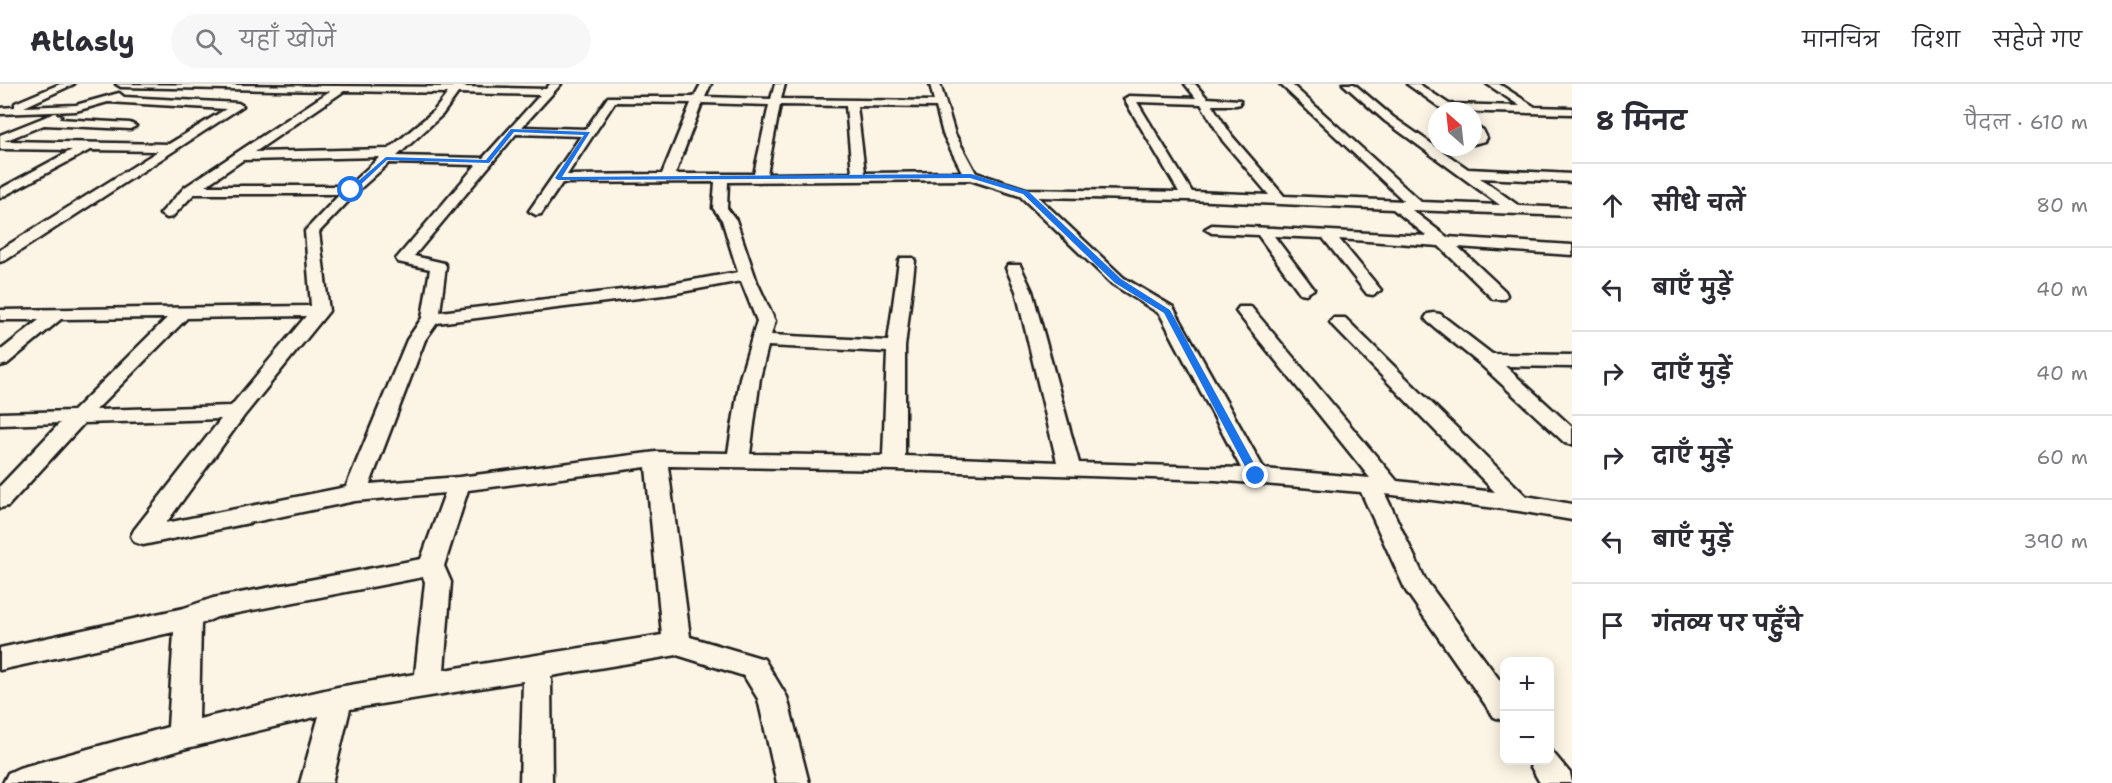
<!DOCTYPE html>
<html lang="hi">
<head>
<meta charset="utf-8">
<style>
  :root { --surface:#fff; --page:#f7f7f7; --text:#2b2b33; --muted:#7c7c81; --line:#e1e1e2 }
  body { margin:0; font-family:"Shantell Sans","Playpen Sans Deva",sans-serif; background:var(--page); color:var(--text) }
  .controls { position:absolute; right:18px; bottom:18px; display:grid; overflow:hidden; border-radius:12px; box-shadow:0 3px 15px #0003 }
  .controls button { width:54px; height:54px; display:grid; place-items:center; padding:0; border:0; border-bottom:2px solid var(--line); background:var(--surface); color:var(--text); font:30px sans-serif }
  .compass { position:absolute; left:1428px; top:18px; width:54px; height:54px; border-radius:50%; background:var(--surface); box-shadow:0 3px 15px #0003; rotate:333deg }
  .stop { position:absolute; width:18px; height:18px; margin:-14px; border:4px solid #1a73e8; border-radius:50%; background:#fff }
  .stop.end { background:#1a73e8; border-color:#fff; box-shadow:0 2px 6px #0008 }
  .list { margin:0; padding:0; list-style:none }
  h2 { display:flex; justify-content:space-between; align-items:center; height:78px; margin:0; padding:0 24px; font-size:26px }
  h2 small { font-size:20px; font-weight:400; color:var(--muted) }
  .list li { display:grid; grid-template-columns:39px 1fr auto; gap:18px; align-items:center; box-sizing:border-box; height:84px; padding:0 24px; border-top:2px solid var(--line) }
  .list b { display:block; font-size:22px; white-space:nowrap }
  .list em { font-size:20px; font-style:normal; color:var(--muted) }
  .icon { flex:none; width:33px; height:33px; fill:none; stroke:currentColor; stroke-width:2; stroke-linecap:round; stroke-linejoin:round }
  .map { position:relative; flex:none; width:1572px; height:699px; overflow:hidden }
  header { display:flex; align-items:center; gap:36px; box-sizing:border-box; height:84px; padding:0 30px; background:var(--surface); border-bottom:2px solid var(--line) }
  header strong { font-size:28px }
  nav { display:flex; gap:33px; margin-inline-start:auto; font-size:21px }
  .search { width:420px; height:54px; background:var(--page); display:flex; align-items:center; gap:15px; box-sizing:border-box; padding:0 21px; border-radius:33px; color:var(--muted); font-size:22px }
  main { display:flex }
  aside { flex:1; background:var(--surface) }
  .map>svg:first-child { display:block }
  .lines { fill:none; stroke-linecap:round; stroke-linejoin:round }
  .street-casing { stroke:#1c1c1c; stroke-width:5 }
  .street { fill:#fcf5e5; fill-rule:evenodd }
  .route { fill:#1a73e8 }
</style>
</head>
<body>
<header>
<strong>Atlasly</strong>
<div class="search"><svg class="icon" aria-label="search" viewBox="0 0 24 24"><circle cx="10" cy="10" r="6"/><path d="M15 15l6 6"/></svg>यहाँ खोजें</div>
<nav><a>मानचित्र</a><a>दिशा</a><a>सहेजे गए</a></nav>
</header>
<main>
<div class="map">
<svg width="1572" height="699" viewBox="0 0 1572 699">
  <rect width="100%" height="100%" fill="#fcf5e5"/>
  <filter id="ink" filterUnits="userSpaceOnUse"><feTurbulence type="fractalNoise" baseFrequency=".0167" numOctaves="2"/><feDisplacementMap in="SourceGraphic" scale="12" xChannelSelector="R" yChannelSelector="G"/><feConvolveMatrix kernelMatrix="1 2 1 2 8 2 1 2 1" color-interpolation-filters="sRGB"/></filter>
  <g filter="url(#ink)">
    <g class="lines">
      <defs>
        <g id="street">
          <path d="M60,0H74L24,23L76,21L119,9L124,13L238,19L243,22L6,176L0,178V166L158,67L90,66L0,114V105L72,66L0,65V51L55,29L61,32L59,35L130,39L136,42L130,45L44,41L4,57L169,60L226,25L108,18L76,27L0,30V24L15,23V19Z"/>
          <path d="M116,0L452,3L455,0H465L463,3L546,5L550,0H561L522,43L586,45L608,13H694L701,0H711L705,13L771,15L775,0H785L781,15L934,17L930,0H940L955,50L976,89L1026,105L1179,108L1124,15L1129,12L1196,14L1185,0H1195L1207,14L1240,16V20L1236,21H1212L1232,52L1284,112L1404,117L1280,0H1291L1421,118L1500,121L1385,37L1343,0H1354L1393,33L1468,85L1572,90V98L1480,94L1519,122L1572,124V132L1412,126L1447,153L1572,161V171L1458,163L1505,207L1507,211L1505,215H1493L1439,162L1339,155L1381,206L1373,211L1367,210L1323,154L1274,152L1314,205L1306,210L1300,209L1258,151L1212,149L1205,145L1212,141L1427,152L1393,125L1188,116L1038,113L1124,194L1173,223L1264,385L1370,394L1239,231L1236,227L1239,223H1251L1397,397L1495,408L1333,242L1330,238L1333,234H1345L1526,412L1572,420V436L1519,427L1385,410L1425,495L1504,602V637L1494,633L1406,507L1361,408L1215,396L894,386L668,382L690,553L764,575L787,613L809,699H777L758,615L744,592L677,571L551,592L552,699H520L523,597L350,625L332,699H300L319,632L183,665L69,699H3L8,689L19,684L168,643L174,548L0,586V564L184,524L213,514L421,475L445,409L355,417L143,461L134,458L131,452L134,446L221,335L84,339L8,422L0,424V402L60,339L0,341V329L73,327L167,234L61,235L7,280L0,282V267L39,236H0V226L311,222L305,147L340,110H194L172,133L167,134L160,130L185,103L330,7L121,3ZM344,7L448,9L434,27L389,65L255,68ZM458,9L540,11L483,74L397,72L442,31ZM615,18L691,19L662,90L567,91ZM1137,18L1201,20L1223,57L1269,111L1192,108ZM702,19L769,21L754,90H675ZM780,21L846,22L852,89L767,90ZM857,22L936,23L943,50L962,88L865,89ZM516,50L581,52L529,127L536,131L541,130L562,99L715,98L713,124L722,136L738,188L671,200L440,228L446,182L444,179L414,172ZM380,73L348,102H205L243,76ZM389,79L476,81L396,175L398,178L430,185L422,234L407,256L346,403L166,439L244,332L329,227L319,148L362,103ZM970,96L1020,112L1112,200L1160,230L1241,384L1079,379L1032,207L1020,181H1008L1006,184L1016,207L1057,378L905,372V263L915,177L913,174H901L899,177L888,257L771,251L775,237L757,198L736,136L727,124L728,98ZM741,197L757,237L740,294L728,369L656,368L459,393L370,400L425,256L437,239L671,210ZM306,232L231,322L96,326L187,234ZM768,262L887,268L883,372L750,370L760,294ZM646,383L662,551L444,586L451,498L444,482L468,406ZM423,493L425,498L415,590L338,603L199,635L201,540L217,533Z"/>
          <path d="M1407,0H1419L1449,20L1520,22L1487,0H1499L1535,23L1572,24V30L1445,27Z"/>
          <path d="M1473,40L1483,46L1487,54L1485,57L1473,60Z"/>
          <path d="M1434,229L1440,230L1492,270L1572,271V283L1505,282L1572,343V361L1565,359L1480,280L1428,238L1425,234L1428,230Z"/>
          <path d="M1550,665L1570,689L1572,699H1540L1527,676H1550Z"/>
        </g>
      </defs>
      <use href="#street" class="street-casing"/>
      <use href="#street" class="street"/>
    </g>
  </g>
  <path class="route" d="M511,45L590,48L562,93L971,90L1028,107L1121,195L1170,226L1261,392L1256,395L1250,392L1164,229L1115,199L1023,110L970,94L558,96L555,94L584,51L514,48L489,79L387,76L353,108L348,106L386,73L486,76Z"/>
</svg>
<div class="controls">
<button>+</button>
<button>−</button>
</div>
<svg class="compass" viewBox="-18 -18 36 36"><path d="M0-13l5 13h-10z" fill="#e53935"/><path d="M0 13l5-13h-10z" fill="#7c7c81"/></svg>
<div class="stop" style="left:351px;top:106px"></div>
<div class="stop end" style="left:1256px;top:392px"></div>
</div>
<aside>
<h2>8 मिनट<small>पैदल · 610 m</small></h2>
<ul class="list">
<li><svg class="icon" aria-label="ahead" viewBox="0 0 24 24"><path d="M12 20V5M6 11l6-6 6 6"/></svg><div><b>सीधे चलें</b></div><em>80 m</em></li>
<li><svg class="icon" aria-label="left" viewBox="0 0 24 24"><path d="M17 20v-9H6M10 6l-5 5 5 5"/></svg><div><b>बाएँ मुड़ें</b></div><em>40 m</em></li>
<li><svg class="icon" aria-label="right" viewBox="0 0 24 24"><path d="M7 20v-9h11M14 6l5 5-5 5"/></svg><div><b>दाएँ मुड़ें</b></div><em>40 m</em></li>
<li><svg class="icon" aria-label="right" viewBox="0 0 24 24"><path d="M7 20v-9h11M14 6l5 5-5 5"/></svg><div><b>दाएँ मुड़ें</b></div><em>60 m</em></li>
<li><svg class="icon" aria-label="left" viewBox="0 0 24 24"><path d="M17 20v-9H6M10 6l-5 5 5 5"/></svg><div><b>बाएँ मुड़ें</b></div><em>390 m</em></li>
<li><svg class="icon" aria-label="arrive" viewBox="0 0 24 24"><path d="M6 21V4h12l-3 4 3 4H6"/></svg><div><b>गंतव्य पर पहुँचे</b></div></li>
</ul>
</aside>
</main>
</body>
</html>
